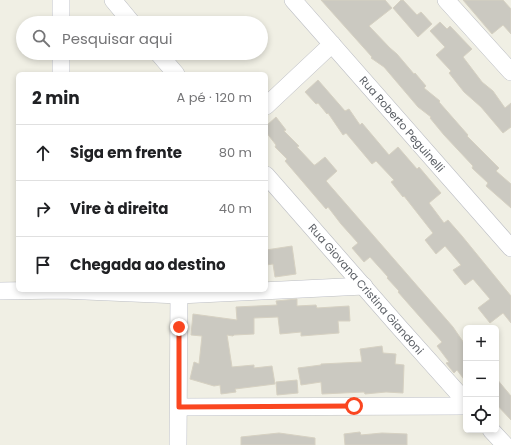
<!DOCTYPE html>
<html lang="pt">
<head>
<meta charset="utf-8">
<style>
  :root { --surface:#fff; --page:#f6f6f6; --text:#202124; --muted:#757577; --line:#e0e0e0 }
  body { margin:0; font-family:Poppins,sans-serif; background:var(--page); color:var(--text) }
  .controls { position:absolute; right:12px; bottom:12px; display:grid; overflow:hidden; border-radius:6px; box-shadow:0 2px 6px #0003 }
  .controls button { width:36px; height:36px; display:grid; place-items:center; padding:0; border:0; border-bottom:1px solid var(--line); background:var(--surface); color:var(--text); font:20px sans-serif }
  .stop { position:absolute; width:12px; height:12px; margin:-9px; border:3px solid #fa4620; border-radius:50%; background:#fff }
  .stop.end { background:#fa4620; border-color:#fff; box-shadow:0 1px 4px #0008 }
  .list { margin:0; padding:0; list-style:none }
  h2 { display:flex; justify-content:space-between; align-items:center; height:52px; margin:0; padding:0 16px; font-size:17px }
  h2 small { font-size:13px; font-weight:400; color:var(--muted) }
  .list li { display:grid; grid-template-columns:26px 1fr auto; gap:12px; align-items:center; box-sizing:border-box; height:56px; padding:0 16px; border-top:1px solid var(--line) }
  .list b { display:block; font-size:15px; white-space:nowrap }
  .list em { font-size:13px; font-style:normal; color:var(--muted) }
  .icon { flex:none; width:22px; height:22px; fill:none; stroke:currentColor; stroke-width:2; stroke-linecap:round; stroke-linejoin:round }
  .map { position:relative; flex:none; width:511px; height:445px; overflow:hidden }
  .search { position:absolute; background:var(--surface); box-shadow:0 2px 6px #0003; left:16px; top:16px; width:252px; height:44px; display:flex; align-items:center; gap:10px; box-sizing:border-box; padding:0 14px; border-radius:22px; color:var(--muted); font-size:15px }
  .panel { position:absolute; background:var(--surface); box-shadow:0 2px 6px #0003; left:16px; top:72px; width:252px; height:220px; border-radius:6px }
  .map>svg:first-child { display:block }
  .building { fill:#cbc9c1; stroke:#d6d1c2 }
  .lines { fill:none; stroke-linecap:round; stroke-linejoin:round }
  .minor-casing { stroke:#bcbec4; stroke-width:18 }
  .minor { stroke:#fff; stroke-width:17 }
  .route { stroke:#fa4620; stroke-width:5 }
  .labels { text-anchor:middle; stroke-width:3.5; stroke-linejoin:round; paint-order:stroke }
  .street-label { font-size:11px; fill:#5c6066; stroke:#fff }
</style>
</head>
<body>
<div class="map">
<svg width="511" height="445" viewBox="0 0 511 445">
  <rect width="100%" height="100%" fill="#f0efe4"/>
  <g class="building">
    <path d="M321,0H385L392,8L369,26L390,48L397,54L414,74L415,73L426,86L424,88L440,101L439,102L468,135L467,136L499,168L496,171L511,184V208L486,186L488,183L472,168L473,166L444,135L430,118L431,117L418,107L384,67L371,58L372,57Z"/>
    <path d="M401,0H403L417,15L421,12L432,24L418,37L393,8Z"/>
    <path d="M463,0H503L511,9V34L503,25L492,34Z"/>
    <path d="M440,22L447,29L450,26L472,49L463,57L482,82L493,91L505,108L511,103V127L503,133L481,107L464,92L449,73L451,71L436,55L445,47L430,31Z"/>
    <path d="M318,80L345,111L349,109L360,125L362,123L389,155L398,147L417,169L419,167L441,193L429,203L444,223L448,220L462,236L511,296V323L503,313L490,323L478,308L490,299L473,279L465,285L453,270L461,265L445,246L436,254L425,240L433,233L404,196L403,197L391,182L394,180L376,161L372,164L346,133L343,135L328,113L327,114L318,103L316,104L305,92Z"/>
    <path d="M276,117L286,130L284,131L299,146L297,147L314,165H315L325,157L337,171L326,181L453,327L466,346V382L457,370L454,373L446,363L449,362L437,346L442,342L398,292L399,291L387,278L388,277L370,257L364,262L352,248L358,243L341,224L328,207L326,209L285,161L287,159L275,147L276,145L266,132V126Z"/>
    <path d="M292,246L296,274L275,277L273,264L266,265V250Z"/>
    <path d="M297,299V306L316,305L317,308L349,306L350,321H338L339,333L301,336V332L280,334L278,317L254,318V334L234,335L233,336L227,335L232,367L254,365V368L272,366L275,384L235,389L236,392L221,394L220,385L214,386L190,379L194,362L199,364L202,336L191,335L193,314L237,320L236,307L277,305L276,301Z"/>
    <path d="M382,346L383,353L396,354L395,364L404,365L403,393L386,392L365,394L364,392L322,394L321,382L301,385L298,368L321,365V364L362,362L360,349Z"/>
    <path d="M496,378L511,396V420L496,404Z"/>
    <path d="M297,380L298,393L277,395L276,382Z"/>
    <path d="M360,432L361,435L382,433L407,434V445H345L344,434Z"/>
    <path d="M279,433L315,438V445H241V437Z"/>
  </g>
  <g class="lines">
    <defs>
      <g id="minor">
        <path d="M61,0V23"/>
        <path d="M113,0L132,23"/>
        <path d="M293,0L511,248"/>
        <path d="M446,0L511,72"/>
        <path d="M61,53V74"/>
        <path d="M158,53L176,74"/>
        <path d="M266,106L332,44"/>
        <path d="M266,175L399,327L466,402"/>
        <path d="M0,291L62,290L179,295L364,286"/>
        <path d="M179,407L466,406"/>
        <path d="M491,430L505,445"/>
        <path d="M178,445L179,290"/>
      </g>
    </defs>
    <use href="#minor" class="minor-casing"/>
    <use href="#minor" class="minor"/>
  </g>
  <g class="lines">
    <path class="route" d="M179,327V407L354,406"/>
  </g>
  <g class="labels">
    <g class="street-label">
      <text transform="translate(402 124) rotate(49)" y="4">Rua Roberto Peguinelli</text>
      <text transform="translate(366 289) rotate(49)" y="4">Rua Giovana Cristina Giandoni</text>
    </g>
  </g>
</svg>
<div class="controls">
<button>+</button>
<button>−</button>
<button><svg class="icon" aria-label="locate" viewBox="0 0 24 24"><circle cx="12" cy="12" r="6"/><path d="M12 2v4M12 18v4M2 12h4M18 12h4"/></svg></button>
</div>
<div class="stop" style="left:354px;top:406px"></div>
<div class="stop end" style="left:179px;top:327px"></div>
<div class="search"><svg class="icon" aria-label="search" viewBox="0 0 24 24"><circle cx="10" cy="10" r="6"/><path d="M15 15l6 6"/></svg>Pesquisar aqui</div>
<section class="panel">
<h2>2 min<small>A pé · 120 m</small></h2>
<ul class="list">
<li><svg class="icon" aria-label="ahead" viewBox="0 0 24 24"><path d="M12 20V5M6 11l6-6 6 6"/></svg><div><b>Siga em frente</b></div><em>80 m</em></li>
<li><svg class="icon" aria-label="right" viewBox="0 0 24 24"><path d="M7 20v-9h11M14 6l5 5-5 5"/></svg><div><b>Vire à direita</b></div><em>40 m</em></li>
<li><svg class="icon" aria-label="arrive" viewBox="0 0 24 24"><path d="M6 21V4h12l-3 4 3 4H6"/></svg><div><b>Chegada ao destino</b></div></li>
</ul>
</section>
</div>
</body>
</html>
